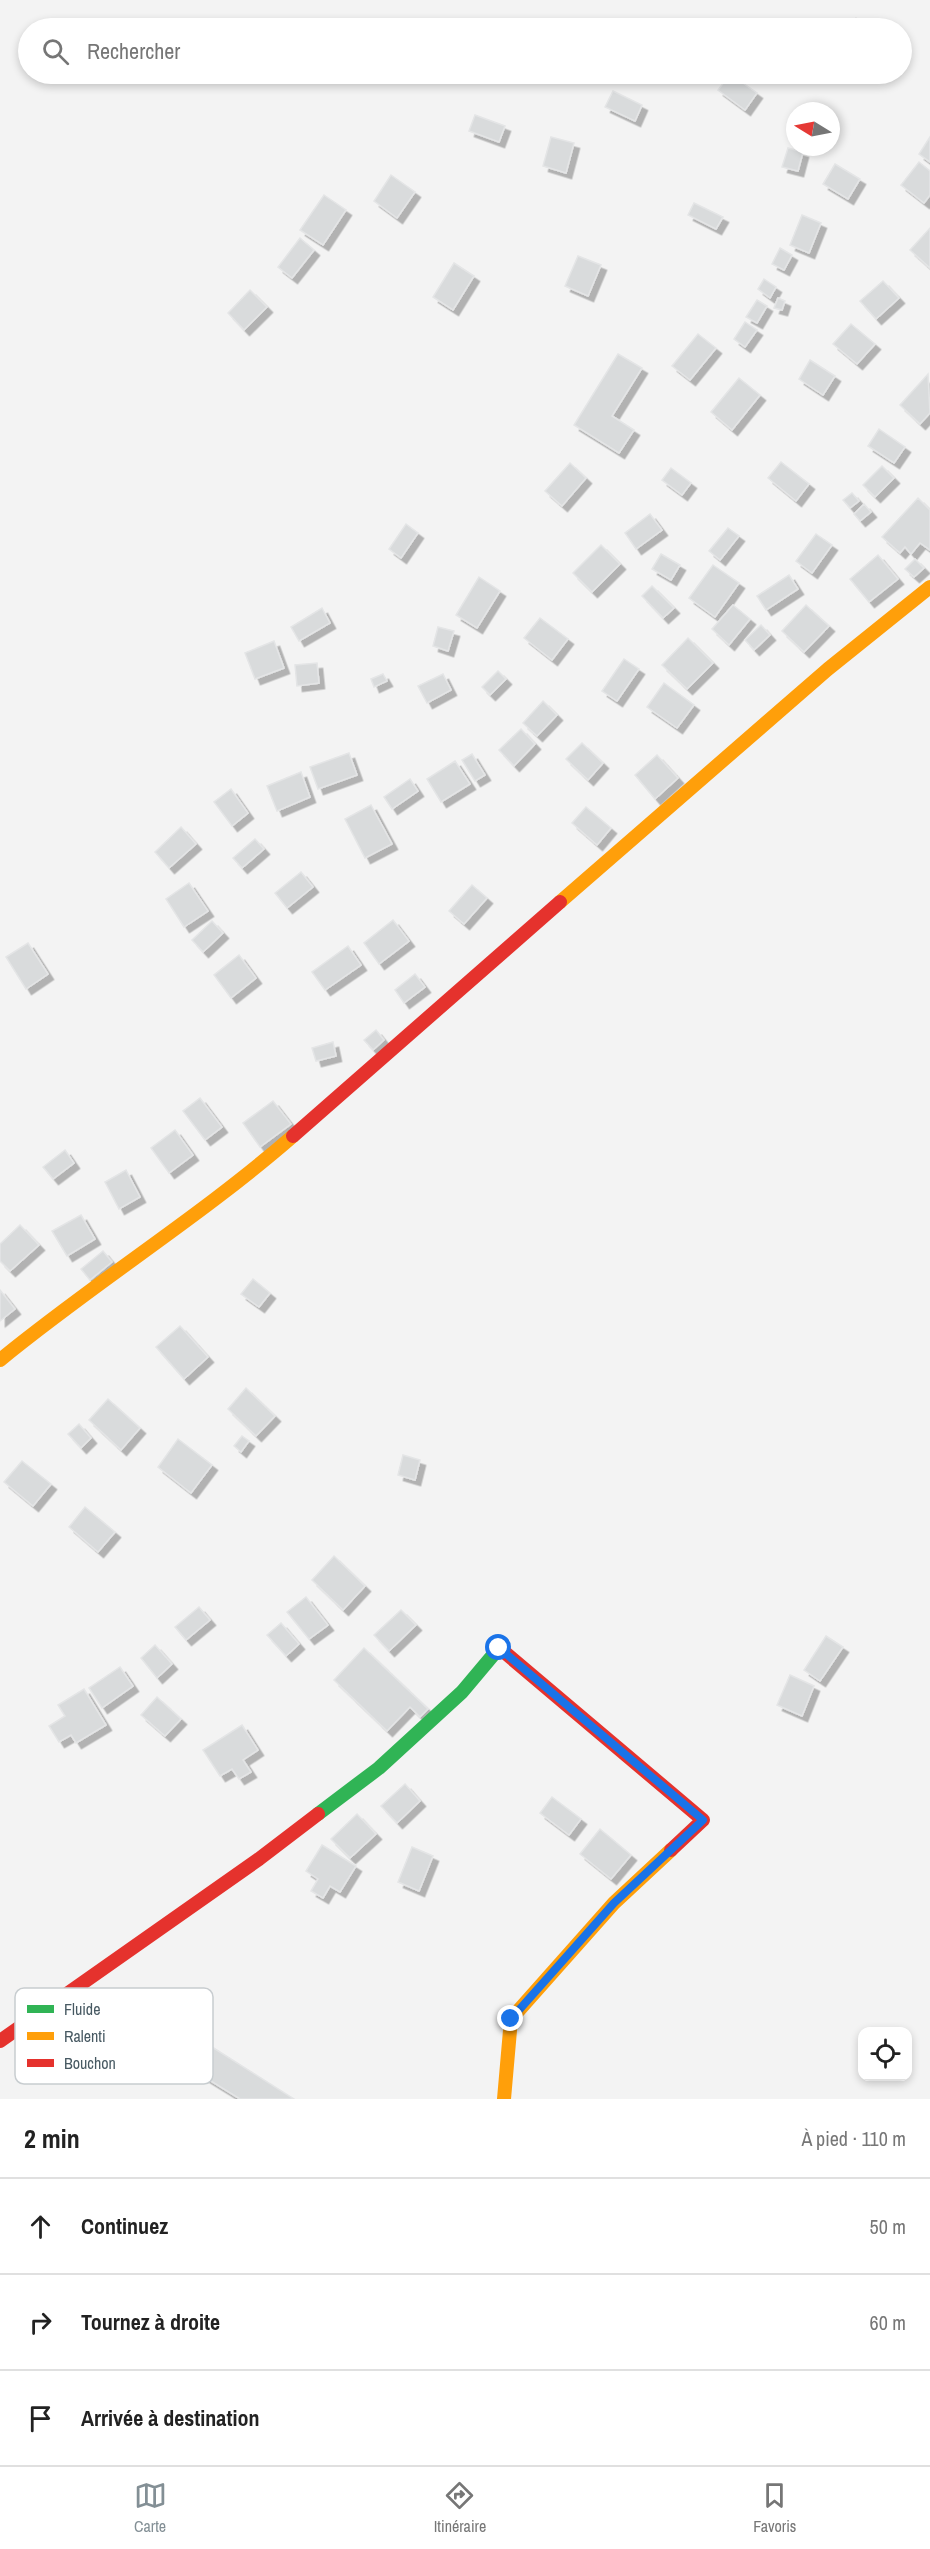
<!DOCTYPE html>
<html lang="fr">
<head>
<meta charset="utf-8">
<style>
  :root { --surface:#fff; --page:#f6f6f6; --text:#222; --muted:#767676; --line:#e0e0e0; --accent:#838f95 }
  body { margin:0; font-family:"Archivo Narrow",sans-serif; background:var(--page); color:var(--text) }
  .controls { position:absolute; right:18px; bottom:18px; display:grid; overflow:hidden; border-radius:12px; box-shadow:0 3px 9px #0003 }
  .controls button { width:54px; height:54px; display:grid; place-items:center; padding:0; border:0; border-bottom:2px solid var(--line); background:var(--surface); color:var(--text); font:30px sans-serif }
  .compass { position:absolute; left:786px; top:102px; width:54px; height:54px; border-radius:50%; background:var(--surface); box-shadow:0 3px 9px #0003; rotate:280deg }
  .stop { position:absolute; width:18px; height:18px; margin:-14px; border:4px solid #1a73e8; border-radius:50%; background:#fff }
  .stop.end { background:#1a73e8; border-color:#fff; box-shadow:0 2px 6px #0008 }
  .list { margin:0; padding:0; list-style:none }
  h2 { display:flex; justify-content:space-between; align-items:center; height:78px; margin:0; padding:0 24px; font-size:26px }
  h2 small { font-size:20px; font-weight:400; color:var(--muted) }
  .list li { display:grid; grid-template-columns:39px 1fr auto; gap:18px; align-items:center; box-sizing:border-box; height:96px; padding:0 24px; border-top:2px solid var(--line) }
  .list b { display:block; font-size:22px; white-space:nowrap }
  .list em { font-size:20px; font-style:normal; color:var(--muted) }
  .icon { flex:none; width:33px; height:33px; fill:none; stroke:currentColor; stroke-width:2; stroke-linecap:round; stroke-linejoin:round }
  .map { position:relative; flex:none; width:930px; height:2099px; overflow:hidden }
  .search { position:absolute; background:var(--surface); box-shadow:0 3px 9px #0003; left:18px; right:18px; top:18px; height:66px; display:flex; align-items:center; gap:15px; box-sizing:border-box; padding:0 21px; border-radius:33px; color:var(--muted); font-size:22px }
  .sheet { height:366px; background:var(--surface) }
  nav { display:flex; justify-content:space-around; align-items:center; box-sizing:border-box; height:84px; border-top:2px solid var(--line); background:var(--surface); font-size:16px; color:var(--muted) }
  nav a { display:grid; justify-items:center; gap:3px }
  nav .on { color:var(--accent) }
  .map>svg:first-child { display:block }
  .building { fill:#d9dbdc; stroke:#e4e5e6; stroke-width:1.5; filter:url(#shadow) }
  .lines { fill:none; stroke-linecap:round; stroke-linejoin:round }
  .fast { stroke:#30b455; stroke-width:14 }
  .slow { stroke:#ff9f0a; stroke-width:14 }
  .jam { stroke:#e5322d; stroke-width:14 }
  .route { stroke:#1a73e8; stroke-width:8 }
  .key { fill:#fff; stroke:#c8cdd0; stroke-width:1.5 }
  .key-label { font-size:16px; fill:#475962 }
</style>
</head>
<body>
<div class="map">
<svg width="930" height="2099" viewBox="0 0 930 2099">
  <defs>
    <filter id="shadow"><feDropShadow dx="5.5" dy="5.5" stdDeviation="0" flood-color="#0004"/></filter>
  </defs>
  <rect width="100%" height="100%" fill="#f3f3f3"/>
  <g class="building">
    <path d="M856,18L870,28H847Z"/>
    <path d="M730,74L757,93L745,110L718,90Z"/>
    <path d="M613,91L642,105L635,121L605,107Z"/>
    <path d="M475,115L505,126L499,142L469,131Z"/>
    <path d="M551,137L574,143L566,173L543,166Z"/>
    <path d="M930,137V162L919,154Z"/>
    <path d="M788,148L803,152L798,171L782,167Z"/>
    <path d="M919,162L930,171V195L924,203L901,185Z"/>
    <path d="M835,164L860,179L848,199L823,184Z"/>
    <path d="M391,175L415,192L397,218L374,201Z"/>
    <path d="M324,195L346,210L323,245L300,230Z"/>
    <path d="M694,203L723,217L716,229L688,215Z"/>
    <path d="M802,215L821,223L809,253L790,245Z"/>
    <path d="M930,228V268L910,250Z"/>
    <path d="M300,238L314,250L292,278L278,267Z"/>
    <path d="M780,248L792,255L784,270L772,264Z"/>
    <path d="M578,256L601,265L588,296L565,286Z"/>
    <path d="M454,263L474,276L453,310L433,297Z"/>
    <path d="M764,279L776,287L770,298L758,289Z"/>
    <path d="M883,281L899,298L876,319L860,301Z"/>
    <path d="M250,290L267,307L244,330L228,313Z"/>
    <path d="M778,298L785,301L782,310L774,308Z"/>
    <path d="M757,300L767,306L757,323L746,317Z"/>
    <path d="M745,322L757,330L745,347L734,339Z"/>
    <path d="M851,324L875,344L857,364L833,344Z"/>
    <path d="M698,334L716,348L690,380L672,366Z"/>
    <path d="M618,354L642,368L612,416L634,430L619,453L574,425Z"/>
    <path d="M810,360L835,376L823,395L799,379Z"/>
    <path d="M928,374L930,413L920,424L900,405Z"/>
    <path d="M739,378L760,395L732,430L711,412Z"/>
    <path d="M879,429L905,447L894,463L868,446Z"/>
    <path d="M781,462L809,484L796,501L768,478Z"/>
    <path d="M570,463L586,478L562,506L545,491Z"/>
    <path d="M882,466L894,478L875,497L863,485Z"/>
    <path d="M671,468L691,483L682,495L662,480Z"/>
    <path d="M852,493L859,501L850,508L843,500Z"/>
    <path d="M918,498L930,510V550L920,543L911,554L905,547L900,553L882,537Z"/>
    <path d="M864,504L871,512L860,521L854,514Z"/>
    <path d="M650,514L662,530L636,549L625,533Z"/>
    <path d="M406,524L418,533L401,558L389,549Z"/>
    <path d="M728,528L739,536L720,560L709,551Z"/>
    <path d="M816,534L832,545L812,573L796,561Z"/>
    <path d="M601,545L620,564L592,592L573,573Z"/>
    <path d="M661,554L680,565L671,580L652,569Z"/>
    <path d="M878,555L898,579L869,602L850,579Z"/>
    <path d="M915,559L924,568L914,577L905,569Z"/>
    <path d="M713,565L739,583L715,617L689,598Z"/>
    <path d="M789,575L798,589L766,610L757,596Z"/>
    <path d="M479,577L500,591L477,628L456,615Z"/>
    <path d="M652,586L674,608L663,618L642,596Z"/>
    <path d="M733,605L750,619L729,645L712,629Z"/>
    <path d="M806,605L829,626L804,652L782,631Z"/>
    <path d="M322,608L330,623L299,641L291,627Z"/>
    <path d="M540,618L568,639L552,660L524,638Z"/>
    <path d="M761,625L770,635L754,650L745,640Z"/>
    <path d="M438,627L454,631L448,651L433,646Z"/>
    <path d="M688,638L713,663L687,689L662,665Z"/>
    <path d="M274,641L284,668L255,679L245,653Z"/>
    <path d="M624,659L639,669L617,701L602,691Z"/>
    <path d="M317,663L319,683L297,686L295,665Z"/>
    <path d="M498,671L506,679L490,695L482,687Z"/>
    <path d="M383,674L387,681L374,687L371,679Z"/>
    <path d="M443,674L451,690L427,703L418,686Z"/>
    <path d="M664,683L694,705L677,728L647,707Z"/>
    <path d="M543,701L557,715L537,736L523,723Z"/>
    <path d="M521,729L535,744L514,766L499,750Z"/>
    <path d="M582,743L603,763L588,780L566,759Z"/>
    <path d="M349,753L357,775L318,789L310,767Z"/>
    <path d="M472,754L485,775L475,781L462,760Z"/>
    <path d="M657,755L678,778L655,799L635,775Z"/>
    <path d="M455,761L470,784L441,802L427,779Z"/>
    <path d="M301,772L310,797L277,811L267,786Z"/>
    <path d="M410,779L418,791L392,809L384,797Z"/>
    <path d="M231,789L248,813L232,826L214,802Z"/>
    <path d="M371,805L392,844L365,858L345,819Z"/>
    <path d="M586,807L611,828L597,845L572,823Z"/>
    <path d="M181,827L196,844L169,868L155,852Z"/>
    <path d="M255,839L264,849L242,868L233,858Z"/>
    <path d="M301,872L313,887L287,908L275,893Z"/>
    <path d="M189,883L208,911L184,927L166,899Z"/>
    <path d="M472,885L487,898L464,924L449,911Z"/>
    <path d="M393,920L409,941L379,964L364,943Z"/>
    <path d="M212,921L223,933L203,952L192,940Z"/>
    <path d="M28,943L48,974L26,989L6,957Z"/>
    <path d="M348,946L361,965L325,990L312,972Z"/>
    <path d="M239,955L256,978L231,998L214,975Z"/>
    <path d="M415,974L425,987L404,1003L395,990Z"/>
    <path d="M376,1030L384,1040L373,1050L364,1040Z"/>
    <path d="M333,1042L336,1056L316,1061L312,1048Z"/>
    <path d="M200,1098L222,1127L205,1140L183,1111Z"/>
    <path d="M273,1101L291,1124L260,1147L243,1123Z"/>
    <path d="M175,1130L193,1155L169,1173L151,1148Z"/>
    <path d="M65,1150L74,1163L53,1179L43,1167Z"/>
    <path d="M126,1170L140,1197L119,1209L105,1182Z"/>
    <path d="M81,1215L95,1239L67,1256L52,1231Z"/>
    <path d="M20,1225L39,1245L10,1271L0,1261V1244Z"/>
    <path d="M103,1251L112,1262L90,1280L81,1269Z"/>
    <path d="M253,1279L270,1293L259,1307L241,1294Z"/>
    <path d="M0,1290L15,1309L0,1321Z"/>
    <path d="M180,1326L208,1357L184,1379L156,1347Z"/>
    <path d="M246,1388L275,1416L256,1436L228,1409Z"/>
    <path d="M108,1399L140,1428L121,1450L89,1420Z"/>
    <path d="M79,1424L91,1438L81,1448L68,1434Z"/>
    <path d="M242,1436L249,1441L241,1452L234,1446Z"/>
    <path d="M178,1439L212,1465L191,1493L158,1467Z"/>
    <path d="M403,1455L420,1460L415,1480L398,1475Z"/>
    <path d="M22,1461L51,1484L33,1506L4,1482Z"/>
    <path d="M85,1507L115,1532L98,1552L69,1527Z"/>
    <path d="M334,1556L365,1586L343,1610L312,1580Z"/>
    <path d="M306,1597L328,1625L309,1639L287,1612Z"/>
    <path d="M199,1607L210,1620L186,1640L175,1627Z"/>
    <path d="M401,1610L416,1625L389,1651L374,1635Z"/>
    <path d="M281,1623L299,1644L286,1656L267,1635Z"/>
    <path d="M826,1636L843,1647L820,1681L804,1670Z"/>
    <path d="M155,1645L172,1664L157,1678L141,1658Z"/>
    <path d="M364,1648L428,1709L420,1717L410,1707L387,1731L334,1680Z"/>
    <path d="M120,1667L133,1686L102,1708L89,1688Z"/>
    <path d="M790,1675L814,1686L802,1716L777,1705Z"/>
    <path d="M84,1689L106,1725L76,1743L71,1735L59,1742L49,1726L65,1716L58,1705Z"/>
    <path d="M157,1697L181,1719L165,1736L141,1715Z"/>
    <path d="M242,1725L258,1750L243,1760L251,1772L239,1779L232,1769L220,1776L203,1750Z"/>
    <path d="M405,1784L420,1801L397,1823L381,1806Z"/>
    <path d="M552,1797L581,1819L569,1835L540,1813Z"/>
    <path d="M357,1814L376,1834L350,1858L331,1839Z"/>
    <path d="M600,1829L631,1855L611,1879L580,1854Z"/>
    <path d="M322,1845L356,1866L340,1892L330,1886L323,1898L311,1891L318,1879L306,1871Z"/>
    <path d="M412,1847L433,1856L419,1891L398,1882Z"/>
    <path d="M201,2040L294,2099H240L185,2065Z"/>
  </g>
  <g class="lines">
    <path class="fast" d="M318,1814L379,1768L462,1692L499,1648L503,1651"/>
    <g class="slow">
      <path d="M560,902L828,669L930,587"/>
      <path d="M0,1360C95,1282 200,1217 293,1136"/>
      <path d="M504,2099L511,2019L614,1903L671,1850"/>
    </g>
    <g class="jam">
      <path d="M293,1136L560,902"/>
      <path d="M503,1651L703,1820L671,1850"/>
      <path d="M0,2041L259,1859L318,1814"/>
    </g>
  </g>
  <g class="lines">
    <path class="route" d="M499,1648L703,1820L614,1903L511,2019"/>
  </g>
  <rect x="15" y="1988" width="198" height="96" rx="9" class="key"/>
  <rect x="27" y="2005" width="27" height="8" fill="#30b455"/>
  <rect x="27" y="2032" width="27" height="8" fill="#ff9f0a"/>
  <rect x="27" y="2059" width="27" height="8" fill="#e5322d"/>
  <g class="key-label">
    <text x="64" y="2015">Fluide</text>
    <text x="64" y="2042">Ralenti</text>
    <text x="64" y="2069">Bouchon</text>
  </g>
</svg>
<div class="controls">
<button><svg class="icon" aria-label="locate" viewBox="0 0 24 24"><circle cx="12" cy="12" r="6"/><path d="M12 2v4M12 18v4M2 12h4M18 12h4"/></svg></button>
</div>
<svg class="compass" viewBox="-18 -18 36 36"><path d="M0-13l5 13h-10z" fill="#e53935"/><path d="M0 13l5-13h-10z" fill="#767676"/></svg>
<div class="stop" style="left:499px;top:1648px"></div>
<div class="stop end" style="left:511px;top:2019px"></div>
<div class="search"><svg class="icon" aria-label="search" viewBox="0 0 24 24"><circle cx="10" cy="10" r="6"/><path d="M15 15l6 6"/></svg>Rechercher</div>
</div>
<section class="sheet">
<h2>2 min<small>À pied · 110 m</small></h2>
<ul class="list">
<li><svg class="icon" aria-label="ahead" viewBox="0 0 24 24"><path d="M12 20V5M6 11l6-6 6 6"/></svg><div><b>Continuez</b></div><em>50 m</em></li>
<li><svg class="icon" aria-label="right" viewBox="0 0 24 24"><path d="M7 20v-9h11M14 6l5 5-5 5"/></svg><div><b>Tournez à droite</b></div><em>60 m</em></li>
<li><svg class="icon" aria-label="arrive" viewBox="0 0 24 24"><path d="M6 21V4h12l-3 4 3 4H6"/></svg><div><b>Arrivée à destination</b></div></li>
</ul>
</section>
<nav>
<a class="on"><svg class="icon" aria-label="map" viewBox="0 0 24 24"><path d="M3 6l6-2 6 2 6-2v14l-6 2-6-2-6 2zM9 4v14M15 6v14"/></svg>Carte</a>
<a><svg class="icon" aria-label="directions" viewBox="0 0 24 24"><path d="M12 3l9 9-9 9-9-9zM9 14v-3h6M13 9l2 2-2 2"/></svg>Itinéraire</a>
<a><svg class="icon" aria-label="saved" viewBox="0 0 24 24"><path d="M7 4h10v16l-5-4-5 4z"/></svg>Favoris</a>
</nav>
</body>
</html>
